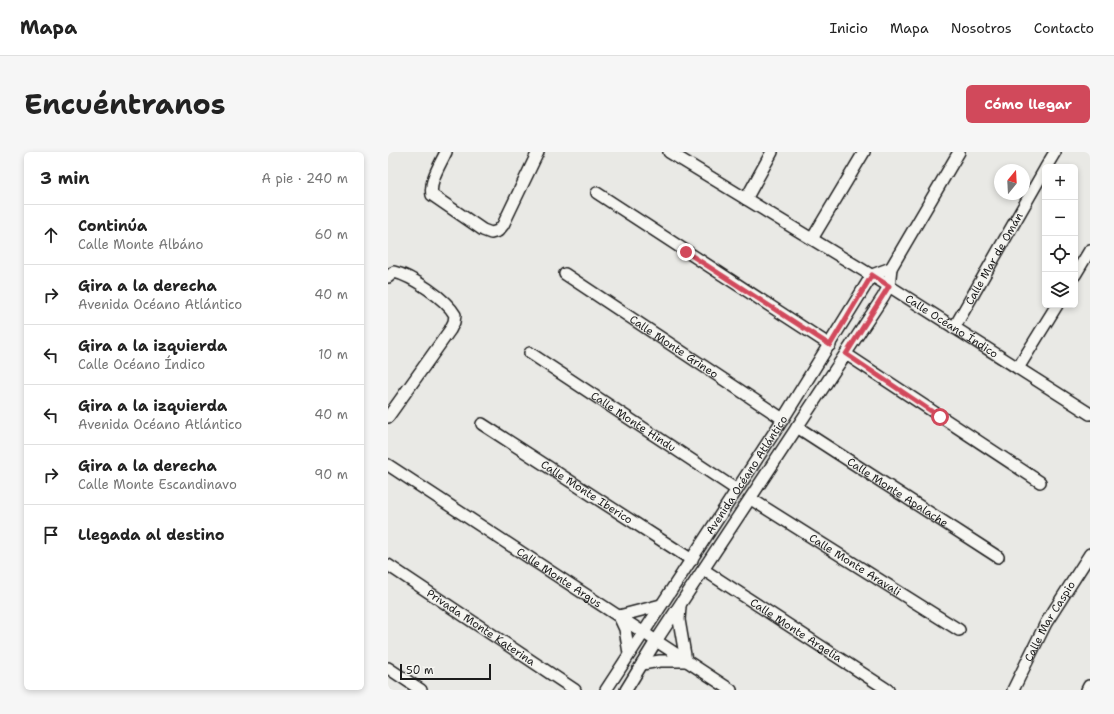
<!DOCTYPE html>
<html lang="es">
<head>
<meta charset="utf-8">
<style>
  :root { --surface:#fff; --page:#f6f6f6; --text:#222; --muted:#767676; --line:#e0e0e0; --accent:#d1495b }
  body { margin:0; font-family:"Shantell Sans",sans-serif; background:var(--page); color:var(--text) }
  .controls { position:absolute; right:12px; top:12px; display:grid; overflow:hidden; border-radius:6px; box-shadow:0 2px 6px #0003 }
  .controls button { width:36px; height:36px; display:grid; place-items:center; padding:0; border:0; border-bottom:1px solid var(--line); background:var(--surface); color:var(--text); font:20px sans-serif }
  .compass { position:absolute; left:606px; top:12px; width:36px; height:36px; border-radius:50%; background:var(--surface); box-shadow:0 2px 6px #0003; rotate:18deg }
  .scale { position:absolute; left:12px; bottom:10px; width:91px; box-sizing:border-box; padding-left:4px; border:2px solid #1c1c1c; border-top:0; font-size:11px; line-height:14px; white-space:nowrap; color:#1c1c1c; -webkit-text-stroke:3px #f6f6f2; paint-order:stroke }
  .stop { position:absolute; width:12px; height:12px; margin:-9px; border:3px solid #d1495b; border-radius:50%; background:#fff }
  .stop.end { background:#d1495b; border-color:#fff; box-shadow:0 1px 4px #0008 }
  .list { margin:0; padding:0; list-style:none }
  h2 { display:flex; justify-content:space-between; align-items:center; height:52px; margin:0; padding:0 16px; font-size:17px }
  h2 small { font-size:13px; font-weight:400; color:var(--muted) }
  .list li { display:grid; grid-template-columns:26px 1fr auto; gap:12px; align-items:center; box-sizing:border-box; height:60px; padding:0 16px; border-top:1px solid var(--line) }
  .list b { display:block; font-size:15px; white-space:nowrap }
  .list p { margin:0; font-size:13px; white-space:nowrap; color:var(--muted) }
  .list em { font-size:13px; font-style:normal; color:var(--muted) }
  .icon { flex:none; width:22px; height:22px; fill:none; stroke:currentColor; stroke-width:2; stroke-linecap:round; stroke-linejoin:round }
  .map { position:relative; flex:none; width:702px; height:538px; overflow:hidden; border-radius:6px }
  header { display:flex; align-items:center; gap:24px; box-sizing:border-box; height:56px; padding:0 20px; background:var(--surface); border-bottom:1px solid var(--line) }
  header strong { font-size:19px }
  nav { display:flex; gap:22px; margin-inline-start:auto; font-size:14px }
  .intro { display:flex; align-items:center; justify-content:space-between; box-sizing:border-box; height:96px; padding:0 24px }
  h1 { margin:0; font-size:28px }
  .button { padding:10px 18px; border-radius:6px; background:var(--accent); color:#fff; font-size:14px; font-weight:700 }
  main { display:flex; gap:24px; padding:0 24px }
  aside { flex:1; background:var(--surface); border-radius:6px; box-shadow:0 2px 6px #0003 }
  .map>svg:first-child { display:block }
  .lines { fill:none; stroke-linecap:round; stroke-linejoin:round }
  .minor-casing { stroke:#1c1c1c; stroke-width:14 }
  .minor { stroke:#f6f6f2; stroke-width:11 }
  .route { stroke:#d1495b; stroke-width:5 }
  .labels { text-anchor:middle; stroke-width:3; stroke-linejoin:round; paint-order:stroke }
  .street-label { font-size:11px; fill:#1c1c1c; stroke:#f6f6f2 }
</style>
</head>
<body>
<header>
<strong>Mapa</strong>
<nav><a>Inicio</a><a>Mapa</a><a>Nosotros</a><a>Contacto</a></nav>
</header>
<div class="intro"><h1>Encuéntranos</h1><a class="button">Cómo llegar</a></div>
<main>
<aside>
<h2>3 min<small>A pie · 240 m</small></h2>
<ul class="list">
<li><svg class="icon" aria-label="ahead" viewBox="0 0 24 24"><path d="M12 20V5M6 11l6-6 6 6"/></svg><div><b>Continúa</b><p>Calle Monte Albáno</p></div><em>60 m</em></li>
<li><svg class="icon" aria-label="right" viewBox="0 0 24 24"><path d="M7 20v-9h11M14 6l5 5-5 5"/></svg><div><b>Gira a la derecha</b><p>Avenida Océano Atlántico</p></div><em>40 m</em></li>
<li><svg class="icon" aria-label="left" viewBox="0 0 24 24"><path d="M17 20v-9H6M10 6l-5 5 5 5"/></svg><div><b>Gira a la izquierda</b><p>Calle Océano Índico</p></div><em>10 m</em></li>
<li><svg class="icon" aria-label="left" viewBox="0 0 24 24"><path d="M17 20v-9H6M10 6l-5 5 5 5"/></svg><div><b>Gira a la izquierda</b><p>Avenida Océano Atlántico</p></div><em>40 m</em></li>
<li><svg class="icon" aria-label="right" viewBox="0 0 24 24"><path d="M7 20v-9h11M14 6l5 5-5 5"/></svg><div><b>Gira a la derecha</b><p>Calle Monte Escandinavo</p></div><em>90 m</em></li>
<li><svg class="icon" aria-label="arrive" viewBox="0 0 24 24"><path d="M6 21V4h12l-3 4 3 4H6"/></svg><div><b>Llegada al destino</b></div></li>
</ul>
</aside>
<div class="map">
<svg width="702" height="538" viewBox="0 0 702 538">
  <rect width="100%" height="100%" fill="#e9e9e5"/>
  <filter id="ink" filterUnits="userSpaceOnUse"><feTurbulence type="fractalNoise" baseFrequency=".025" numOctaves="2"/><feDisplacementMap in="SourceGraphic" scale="8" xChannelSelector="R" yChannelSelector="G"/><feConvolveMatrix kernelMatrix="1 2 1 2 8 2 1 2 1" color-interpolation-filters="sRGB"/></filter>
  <g filter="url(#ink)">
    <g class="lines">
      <defs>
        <g id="minor">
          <path d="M58,0C52,13 41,29 44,43L95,78L103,81L110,79L115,73L150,0"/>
          <path id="s1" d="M281,0L501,134L702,262"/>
          <path d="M658,15L667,0"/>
          <path d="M209,41L442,193"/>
          <path d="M358,47L384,0"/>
          <path d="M424,87L476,0"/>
          <path id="s2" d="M177,122L395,267"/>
          <path d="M687,123L702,98"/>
          <path d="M0,125L6,120C24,124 58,147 67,163L66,170L62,178L0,265"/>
          <path id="s3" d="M566,176L657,17"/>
          <path id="s4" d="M142,201L349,338"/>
          <path d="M458,202L652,330"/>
          <path d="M630,216L669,153"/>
          <path id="s5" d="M94,272L304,408"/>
          <path id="s6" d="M409,275L610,405"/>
          <path id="s7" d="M0,313L343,538"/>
          <path id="s8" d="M363,347L571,478"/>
          <path id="s9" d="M0,413L187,538"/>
          <path id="s10" d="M316,418L500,538"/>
          <path d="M241,501L237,477L231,464L273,453"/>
          <path d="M254,512L272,509H298L291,468L292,454"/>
          <path d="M0,516L33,538"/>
          <path id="s11" d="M218,538L395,267L484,123L503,116"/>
          <path d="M238,538L268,489L495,145L501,134L503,116L571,0"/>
          <path id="s12" d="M625,538L658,471L702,402"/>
          <path d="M699,538L701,534"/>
        </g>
      </defs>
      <use href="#minor" class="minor-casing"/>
      <use href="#minor" class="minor"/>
    </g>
  </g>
  <g class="lines" filter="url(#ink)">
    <path class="route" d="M298,100L442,193L484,123L501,134L458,202L552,265"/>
  </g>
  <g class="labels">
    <g class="street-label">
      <text dy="4" stroke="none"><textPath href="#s3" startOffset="80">Calle Mar de Omán</textPath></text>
      <text dy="4" stroke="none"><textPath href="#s1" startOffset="332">Calle Océano Índico</textPath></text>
      <text dy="4" stroke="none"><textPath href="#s2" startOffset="131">Calle Monte Grineo</textPath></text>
      <text dy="4" stroke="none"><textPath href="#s4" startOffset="124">Calle Monte Hindu</textPath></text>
      <text dy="4" stroke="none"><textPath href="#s11" startOffset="257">Avenida Océano Atlántico</textPath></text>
      <text dy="4" stroke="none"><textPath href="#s5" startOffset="125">Calle Monte Iberico</textPath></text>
      <text dy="4" stroke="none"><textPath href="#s6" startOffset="120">Calle Monte Apalache</textPath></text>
      <text dy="4" stroke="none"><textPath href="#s8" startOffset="123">Calle Monte Aravali</textPath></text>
      <text dy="4" stroke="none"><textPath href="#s7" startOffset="205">Calle Monte Argus</textPath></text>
      <text dy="4" stroke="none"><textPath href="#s12" startOffset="78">Calle Mar Caspio</textPath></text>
      <text dy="4" stroke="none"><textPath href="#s9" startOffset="112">Privada Monte Katerina</textPath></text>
      <text dy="4" stroke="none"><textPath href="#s10" startOffset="110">Calle Monte Argelia</textPath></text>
    </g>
  </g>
</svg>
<div class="controls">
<button>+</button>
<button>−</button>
<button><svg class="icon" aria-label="locate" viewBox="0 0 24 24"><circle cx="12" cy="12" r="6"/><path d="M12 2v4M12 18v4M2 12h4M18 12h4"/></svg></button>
<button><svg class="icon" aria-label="layers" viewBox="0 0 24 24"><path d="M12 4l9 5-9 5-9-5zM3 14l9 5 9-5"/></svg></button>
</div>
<svg class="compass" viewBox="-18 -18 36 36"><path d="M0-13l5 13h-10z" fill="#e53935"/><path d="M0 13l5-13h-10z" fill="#767676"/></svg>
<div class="scale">50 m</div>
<div class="stop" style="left:552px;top:265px"></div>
<div class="stop end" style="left:298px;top:100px"></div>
</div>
</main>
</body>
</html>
